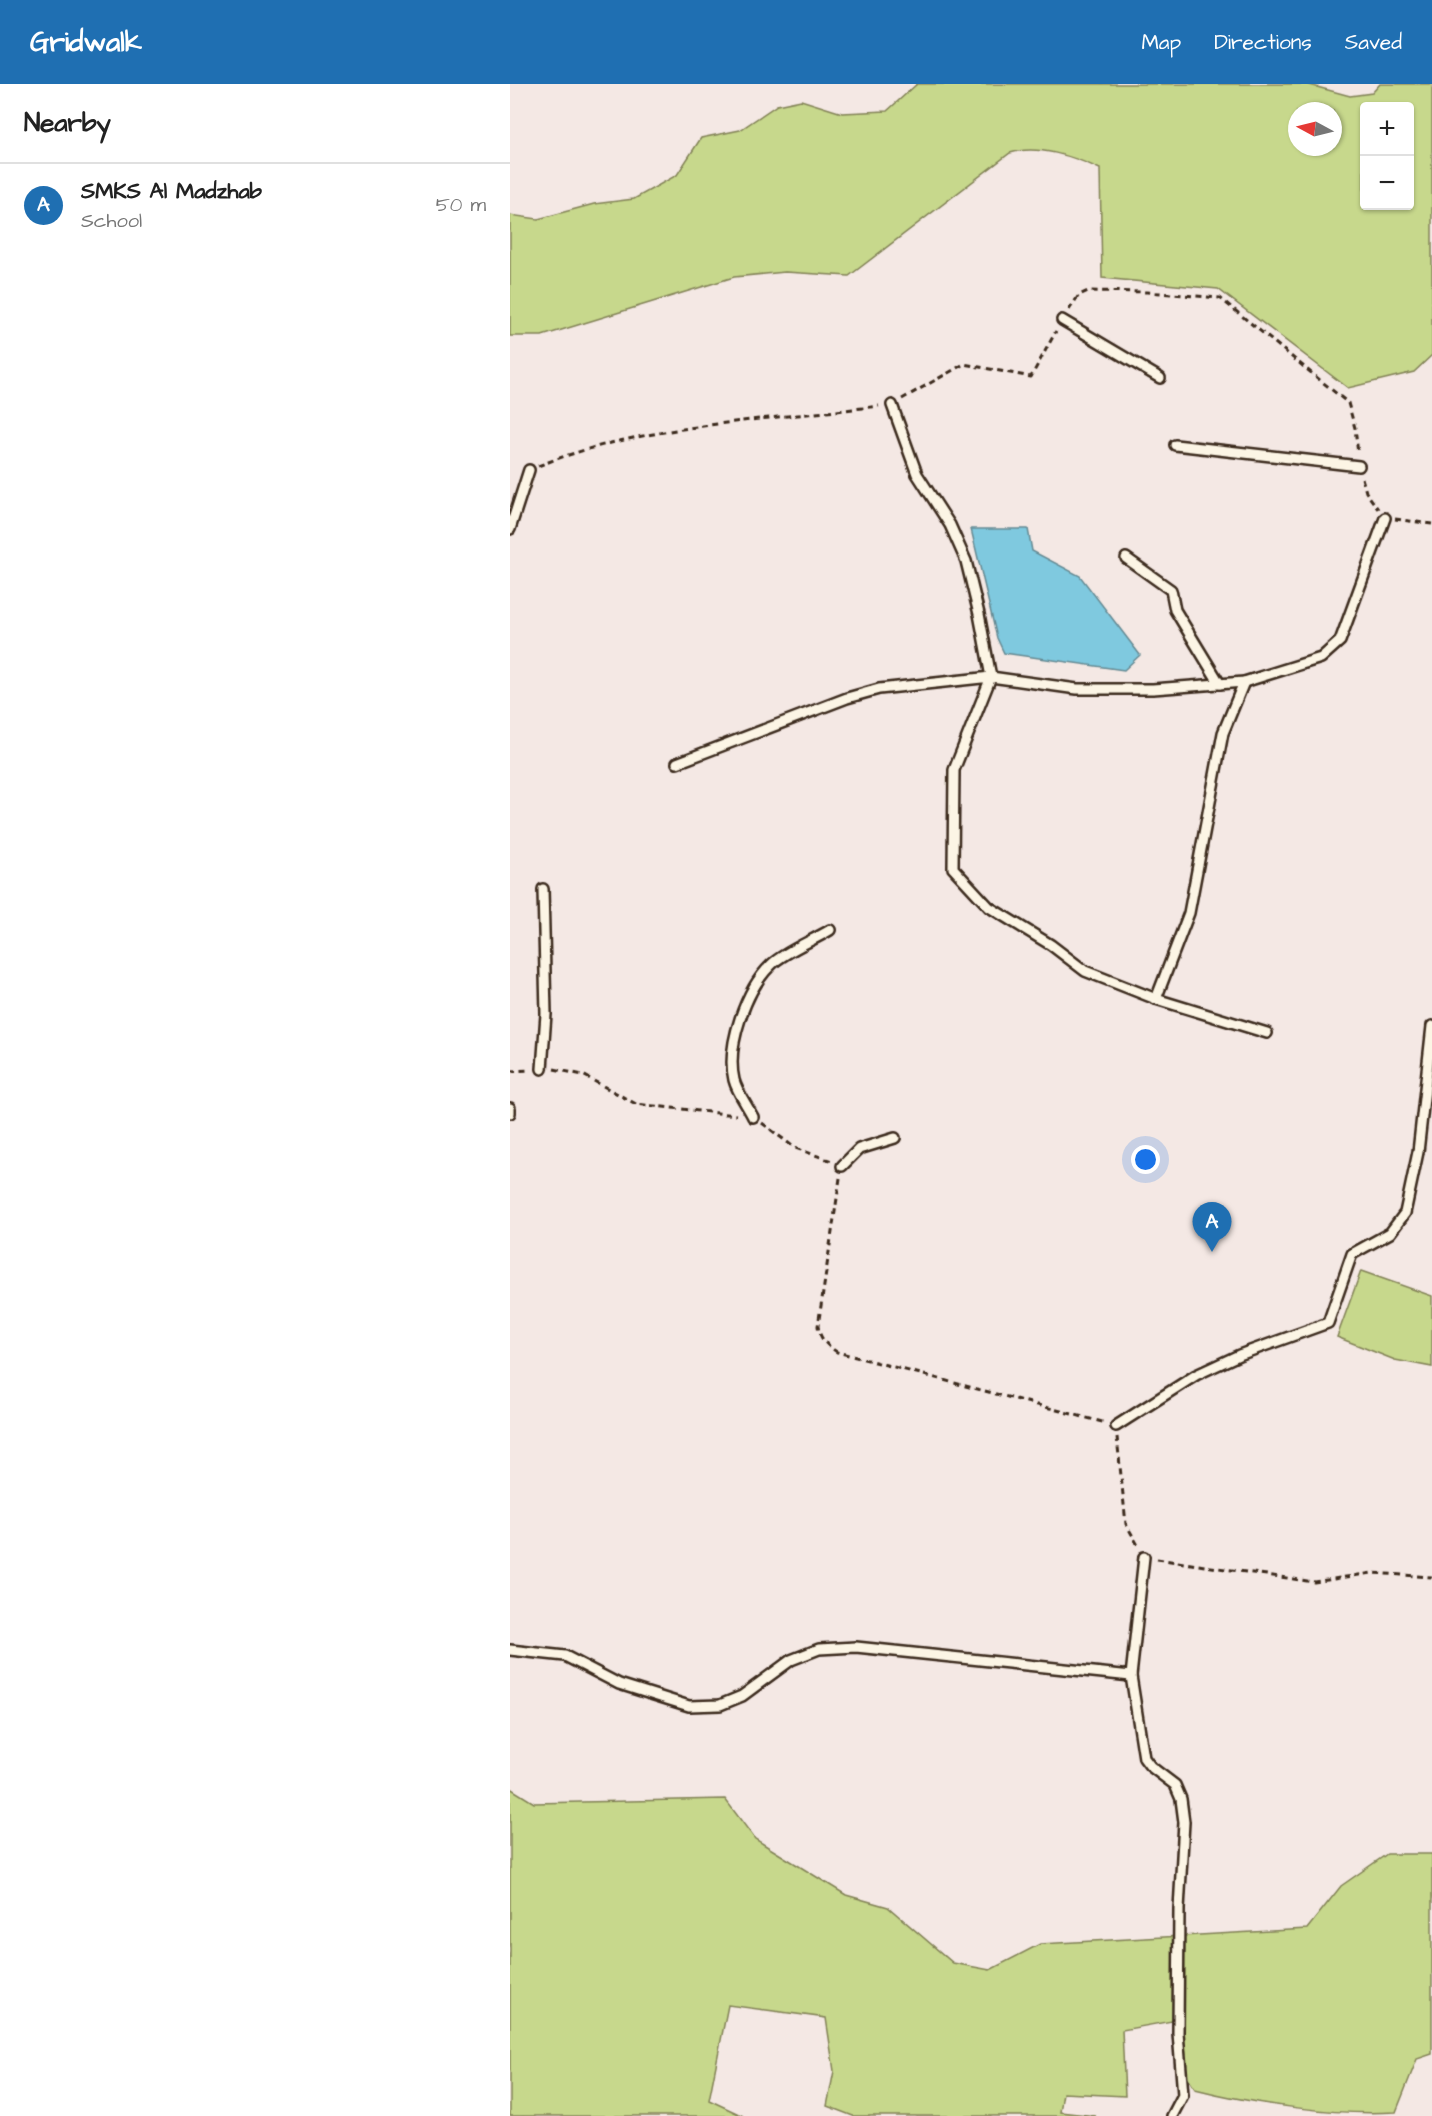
<!DOCTYPE html>
<html lang="en">
<head>
<meta charset="utf-8">
<style>
  :root { --surface:#fff; --page:#f2f2f2; --text:#222; --muted:#767676; --line:#e0e0e0; --accent:#1f6fb2 }
  body { margin:0; font-family:"Architects Daughter",sans-serif; background:var(--page); color:var(--text) }
  .controls { position:absolute; right:18px; top:18px; display:grid; overflow:hidden; border-radius:6px; box-shadow:0 2px 4px #0004 }
  .controls button { width:54px; height:54px; display:grid; place-items:center; padding:0; border:0; border-bottom:2px solid var(--line); background:var(--surface); color:var(--text); font:30px sans-serif }
  .compass { position:absolute; left:778px; top:18px; width:54px; height:54px; border-radius:50%; background:var(--surface); box-shadow:0 2px 4px #0004; rotate:277deg }
  .you { position:absolute; left:636px; top:1076px; width:21px; height:21px; margin:-15px; border:4px solid #fff; border-radius:50%; background:#1a73e8; box-shadow:0 0 0 9px #1a73e833 }
  .badge { display:grid; place-items:center; width:39px; height:39px; border-radius:50%; background:var(--accent); color:#fff; font-size:20px; font-weight:700 }
  .pin { position:absolute; translate:-50% -50px; filter:drop-shadow(0 2px 3px #0008) }
  .pin::after { content:''; position:absolute; top:32px; width:21px; height:18px; background:inherit; clip-path:polygon(0 0,100% 0,50% 100%) }
  .list { margin:0; padding:0; list-style:none }
  h2 { display:flex; justify-content:space-between; align-items:center; height:78px; margin:0; padding:0 24px; font-size:26px }
  h2 small { font-size:20px; font-weight:400; color:var(--muted) }
  .list li { display:grid; grid-template-columns:39px 1fr auto; gap:18px; align-items:center; box-sizing:border-box; height:84px; padding:0 24px; border-top:2px solid var(--line) }
  .list b { display:block; font-size:22px; white-space:nowrap }
  .list p { margin:0; font-size:20px; white-space:nowrap; color:var(--muted) }
  .list em { font-size:20px; font-style:normal; color:var(--muted) }
  .map { position:relative; flex:none; width:922px; height:2032px; overflow:hidden }
  header { display:flex; align-items:center; gap:36px; box-sizing:border-box; height:84px; padding:0 30px; background:var(--accent); color:#fff }
  header strong { font-size:28px }
  nav { display:flex; gap:33px; margin-inline-start:auto; font-size:21px }
  main { display:flex }
  aside { flex:1; background:var(--surface) }
  .map>svg:first-child { display:block }
  .green { fill:#c7d88c; stroke:#818155; stroke-width:1.5; fill-rule:evenodd }
  .water { fill:#7fc9df; stroke:#648992; stroke-width:1.5 }
  .lines { fill:none; stroke-linecap:round; stroke-linejoin:round }
  .service-casing { stroke:#3b2a1e; stroke-width:14 }
  .path { stroke:#3b2a1e; stroke-width:3; stroke-dasharray:6 4.5; stroke-linecap:butt }
  .service { stroke:#fcf5e5; stroke-width:9 }
</style>
</head>
<body>
<header>
<strong>Gridwalk</strong>
<nav><a>Map</a><a>Directions</a><a>Saved</a></nav>
</header>
<main>
<aside>
<h2>Nearby<small></small></h2>
<ul class="list">
<li><span class="badge">A</span><div><b>SMKS Al Madzhab</b><p>School</p></div><em>50 m</em></li>
</ul>
</aside>
<div class="map">
<svg width="922" height="2032" viewBox="0 0 922 2032">
  <rect width="100%" height="100%" fill="#f4e8e4"/>
  <filter id="ink" filterUnits="userSpaceOnUse"><feTurbulence type="fractalNoise" baseFrequency=".0167" numOctaves="2"/><feDisplacementMap in="SourceGraphic" scale="12" xChannelSelector="R" yChannelSelector="G"/><feConvolveMatrix kernelMatrix="1 2 1 2 8 2 1 2 1" color-interpolation-filters="sRGB"/></filter>
  <g filter="url(#ink)">
    <g class="green">
      <path d="M407,0H796L840,12L862,9L870,0H922V271L904,288L838,304L708,205L592,194L590,85C565,73 527,60 500,69L339,192L275,188L224,193L32,252H0V131L28,135L84,120L124,115L167,91L191,54L230,46L267,21L291,16L332,29L377,27ZM854,22H900V122H854ZM787,27H823V63H787Z"/>
      <path d="M851,1187L922,1212V1283L885,1276L827,1253Z"/>
      <path d="M0,1704L24,1719L215,1715L245,1755L336,1811L378,1823L443,1879L480,1886L530,1860L797,1845L831,1802L877,1770H922V1970L907,1975L886,2028C826,2032 744,2020 685,2005L677,1993L667,1936L612,1946L615,2012L553,2009L550,2028L586,2032H343L317,2022L324,1987L316,1934L218,1921L199,2016L233,2032H0Z"/>
    </g>
    <path class="water" d="M461,445H518L522,467L570,492L630,571L614,586L494,569L487,554Z"/>
    <g class="lines">
      <defs>
        <g id="service">
          <path d="M552,236L650,294"/>
          <path d="M382,321L407,390L440,441L456,477L469,530L481,593L567,605H643L734,598L811,574L830,557L875,434"/>
          <path d="M665,361L849,382"/>
          <path d="M0,445L19,386"/>
          <path d="M616,474L661,506L665,526L710,600"/>
          <path d="M167,679L337,614L369,605L481,593L444,686L443,784L479,823L541,861L575,887L646,915L757,949"/>
          <path d="M646,915L679,829L713,649L734,598"/>
          <path d="M32,985L36,930L33,805"/>
          <path d="M0,1024V1029"/>
          <path d="M243,1033C237,1021 227,1008 224,996C216,962 236,905 261,881C274,868 304,856 320,846"/>
          <path d="M332,1082L349,1065L385,1054"/>
          <path d="M606,1342L686,1291L729,1271L818,1239L842,1170L880,1149L895,1129L908,1068L922,942"/>
          <path d="M634,1473L621,1592L634,1674L640,1682L665,1701L671,1715L674,1738L669,1825L668,1949L673,2011L662,2032"/>
          <path d="M0,1566L55,1572L109,1600L179,1622L210,1621L232,1612L281,1576L309,1565L346,1563L621,1592"/>
        </g>
      </defs>
      <use href="#service" class="service-casing"/>
      <g class="path">
        <path d="M559,226L569,211L578,207L637,208L710,214L838,319L845,344L848,370"/>
        <path d="M392,315L454,280L521,293L546,247"/>
        <path d="M28,382C133,340 258,336 369,322"/>
        <path d="M852,394L856,408L868,425"/>
        <path d="M885,435L922,440"/>
        <path d="M44,985L73,991L126,1020L226,1031"/>
        <path d="M0,987L19,986"/>
        <path d="M252,1039L285,1064L322,1077"/>
        <path d="M330,1094L308,1242C310,1255 316,1261 327,1268L596,1339"/>
        <path d="M607,1353L616,1440L629,1463"/>
        <path d="M647,1475L804,1498L862,1489L922,1493"/>
      </g>
      <use href="#service" class="service"/>
    </g>
  </g>
</svg>
<div class="controls">
<button>+</button>
<button>−</button>
</div>
<svg class="compass" viewBox="-18 -18 36 36"><path d="M0-13l5 13h-10z" fill="#e53935"/><path d="M0 13l5-13h-10z" fill="#767676"/></svg>
<div class="you"></div>
<div class="pin badge" style="left:702px;top:1168px">A</div>
</div>
</main>
</body>
</html>
